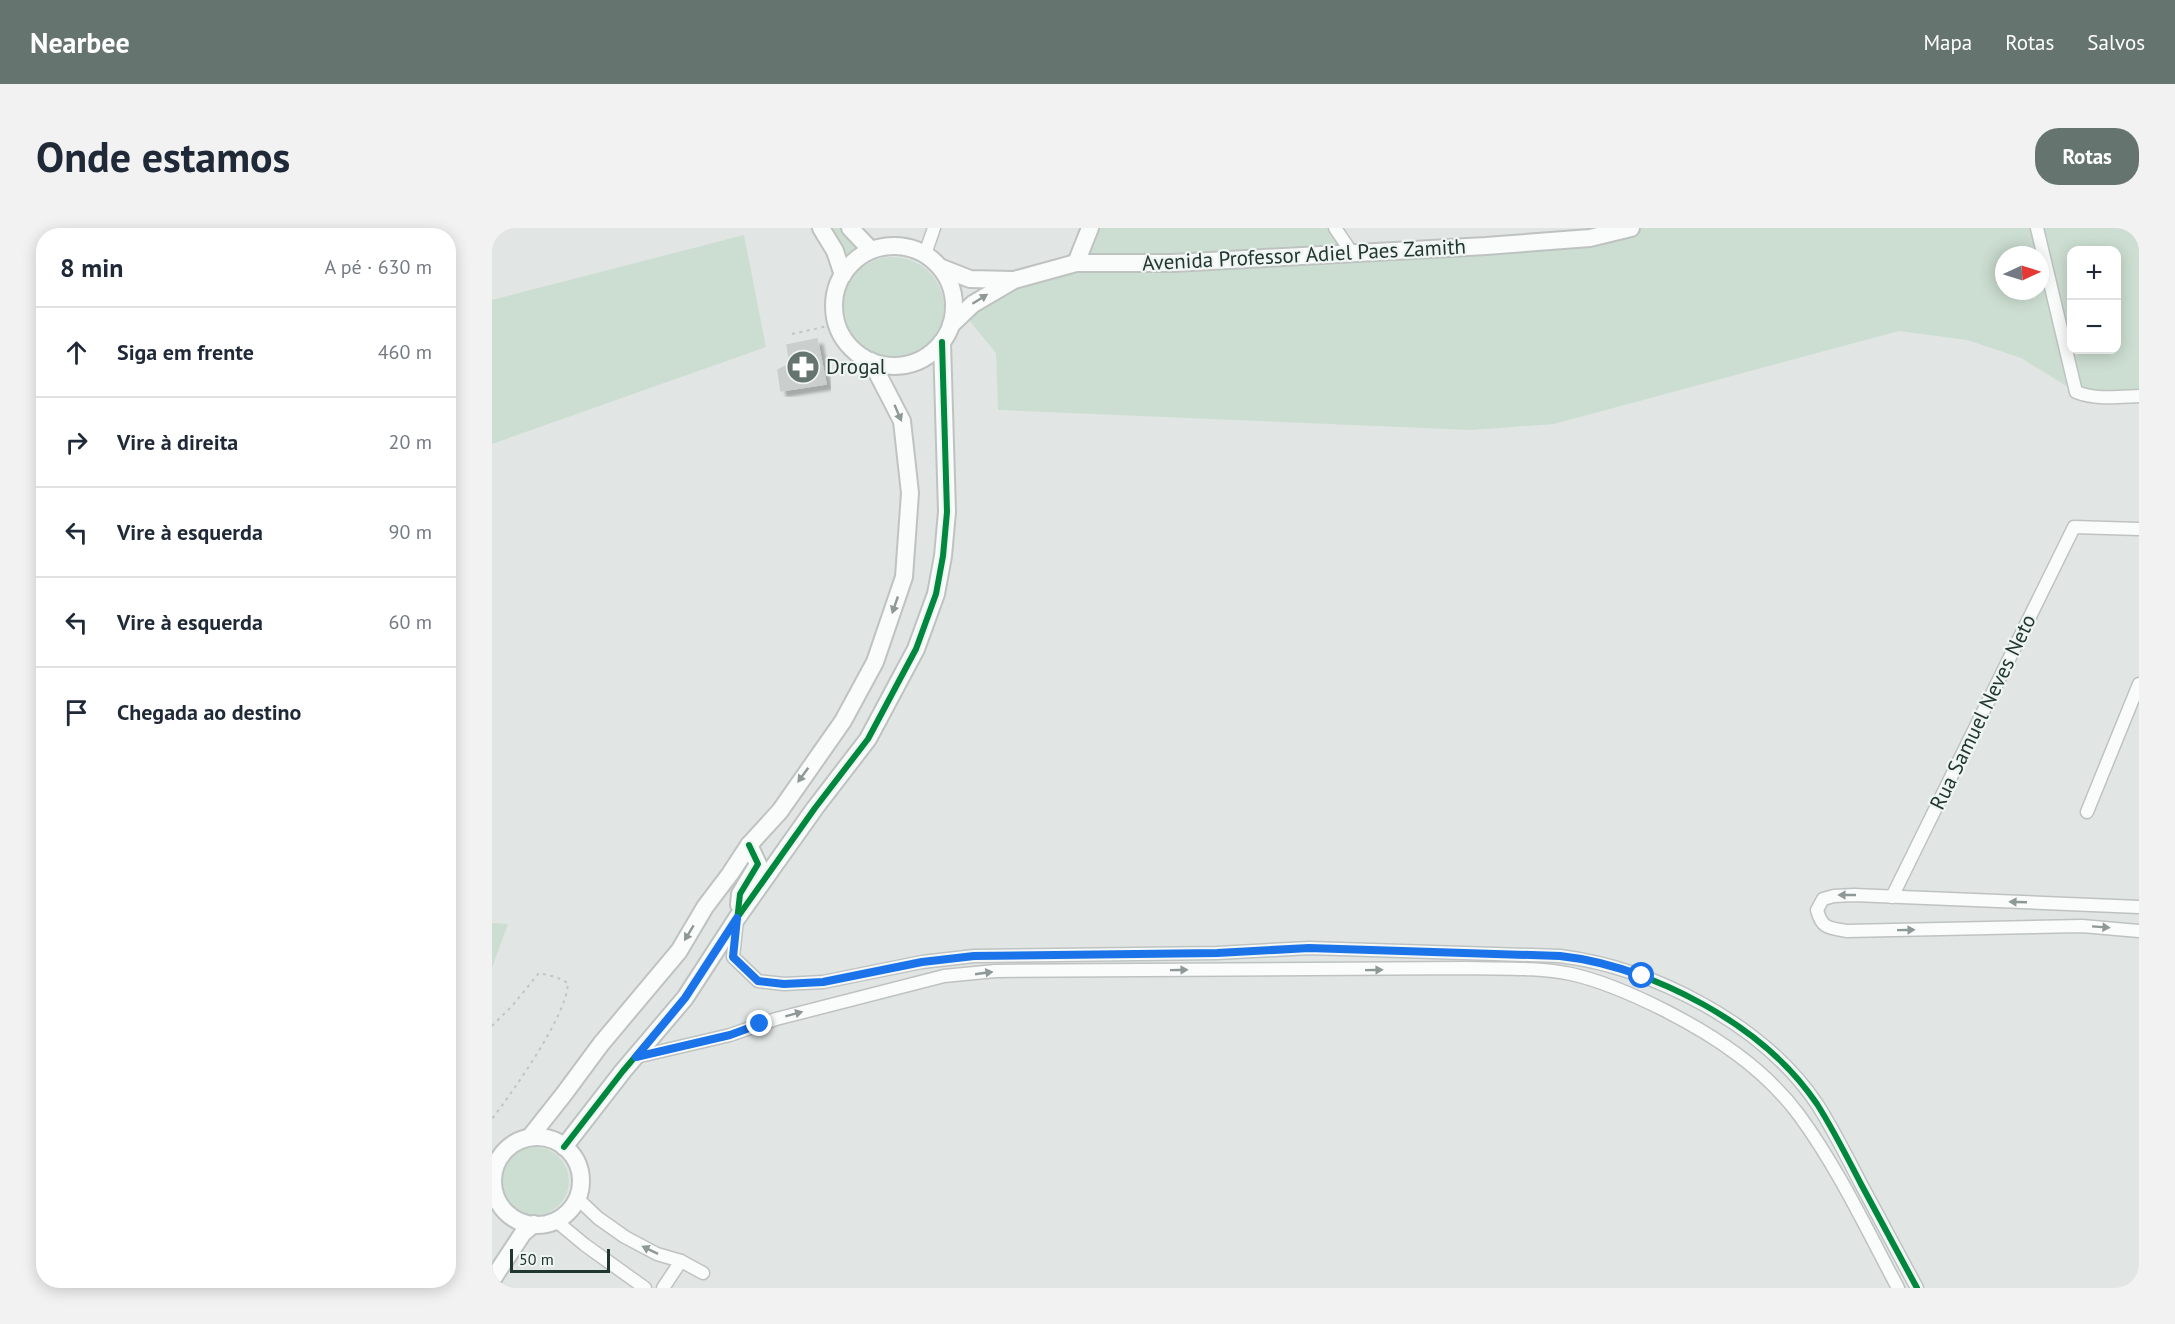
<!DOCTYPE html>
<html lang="pt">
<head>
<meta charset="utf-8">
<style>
  :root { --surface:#fff; --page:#f2f2f3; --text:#1f2937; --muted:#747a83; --line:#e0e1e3; --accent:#65746f }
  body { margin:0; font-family:"PT Sans",sans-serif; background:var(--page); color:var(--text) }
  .controls { position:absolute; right:18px; top:18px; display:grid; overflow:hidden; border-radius:12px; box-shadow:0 3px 15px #0003 }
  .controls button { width:54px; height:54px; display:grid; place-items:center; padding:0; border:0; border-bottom:2px solid var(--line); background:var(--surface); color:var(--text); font:30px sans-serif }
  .compass { position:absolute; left:1503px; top:18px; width:54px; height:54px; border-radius:50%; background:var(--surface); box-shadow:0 3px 15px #0003; rotate:86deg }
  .scale { position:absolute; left:18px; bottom:15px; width:100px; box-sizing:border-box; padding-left:6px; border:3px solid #223630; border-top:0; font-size:16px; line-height:21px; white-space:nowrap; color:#223630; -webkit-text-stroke:4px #eff5f2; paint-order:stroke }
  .stop { position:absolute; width:18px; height:18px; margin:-14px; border:4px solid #1a73e8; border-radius:50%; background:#fff }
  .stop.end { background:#1a73e8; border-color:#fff; box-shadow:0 2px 6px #0008 }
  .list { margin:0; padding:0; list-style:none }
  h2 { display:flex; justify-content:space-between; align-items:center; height:78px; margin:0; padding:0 24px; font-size:26px }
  h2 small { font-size:20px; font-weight:400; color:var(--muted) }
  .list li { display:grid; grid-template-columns:39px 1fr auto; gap:18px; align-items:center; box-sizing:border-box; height:90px; padding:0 24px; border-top:2px solid var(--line) }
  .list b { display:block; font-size:22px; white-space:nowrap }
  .list em { font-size:20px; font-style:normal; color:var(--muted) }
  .icon { flex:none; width:33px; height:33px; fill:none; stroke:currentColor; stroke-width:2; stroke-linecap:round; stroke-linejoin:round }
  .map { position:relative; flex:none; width:1647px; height:1060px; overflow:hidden; border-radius:24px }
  header { display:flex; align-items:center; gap:36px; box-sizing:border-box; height:84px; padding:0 30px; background:var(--accent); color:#fff }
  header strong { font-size:28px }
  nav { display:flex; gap:33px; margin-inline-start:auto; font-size:21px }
  .intro { display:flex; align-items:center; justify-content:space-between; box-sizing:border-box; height:144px; padding:0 36px }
  h1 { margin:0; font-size:42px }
  .button { padding:15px 27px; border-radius:24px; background:var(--accent); color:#fff; font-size:21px; font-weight:700 }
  main { display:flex; gap:36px; padding:0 36px }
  aside { flex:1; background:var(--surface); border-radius:24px; box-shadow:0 3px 15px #0003 }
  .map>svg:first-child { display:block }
  .green { fill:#ccded1; fill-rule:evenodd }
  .building { fill:#cacfcd; stroke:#cacfcd; stroke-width:1.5; filter:url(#shadow) }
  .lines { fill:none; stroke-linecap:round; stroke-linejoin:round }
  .street-casing { stroke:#bec3c1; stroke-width:15 }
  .secondary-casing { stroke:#bec3c1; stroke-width:20 }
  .path { stroke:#bfc6c3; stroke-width:2; stroke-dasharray:3 4.5; stroke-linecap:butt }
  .street { stroke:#fafbfb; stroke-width:12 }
  .secondary { stroke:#fafbfb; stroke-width:16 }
  .cycleway-casing { stroke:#eff5f2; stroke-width:10 }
  .cycleway { stroke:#00873e; stroke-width:6 }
  .oneway { fill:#8e9896 }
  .route { stroke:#1a73e8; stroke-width:8 }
  .labels { text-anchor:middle; stroke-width:4.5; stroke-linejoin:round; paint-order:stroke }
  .street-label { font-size:21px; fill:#223630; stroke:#eff5f2 }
  .poi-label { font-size:21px; fill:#223630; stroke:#eff5f2; text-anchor:start }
</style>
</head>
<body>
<header>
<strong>Nearbee</strong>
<nav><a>Mapa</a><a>Rotas</a><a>Salvos</a></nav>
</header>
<div class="intro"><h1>Onde estamos</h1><a class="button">Rotas</a></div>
<main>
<aside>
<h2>8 min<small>A pé · 630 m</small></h2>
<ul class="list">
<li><svg class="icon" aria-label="ahead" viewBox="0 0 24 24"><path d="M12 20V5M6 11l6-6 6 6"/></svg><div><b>Siga em frente</b></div><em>460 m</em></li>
<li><svg class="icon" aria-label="right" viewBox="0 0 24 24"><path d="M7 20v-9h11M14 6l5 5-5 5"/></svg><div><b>Vire à direita</b></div><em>20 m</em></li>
<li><svg class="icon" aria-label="left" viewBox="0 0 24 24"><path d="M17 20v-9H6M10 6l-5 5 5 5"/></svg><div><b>Vire à esquerda</b></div><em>90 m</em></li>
<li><svg class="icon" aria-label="left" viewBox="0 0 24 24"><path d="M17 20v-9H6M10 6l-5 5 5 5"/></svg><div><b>Vire à esquerda</b></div><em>60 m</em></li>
<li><svg class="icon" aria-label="arrive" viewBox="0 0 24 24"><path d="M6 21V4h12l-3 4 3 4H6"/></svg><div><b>Chegada ao destino</b></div></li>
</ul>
</aside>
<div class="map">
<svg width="1647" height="1060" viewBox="0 0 1647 1060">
  <defs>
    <filter id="shadow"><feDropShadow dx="5.5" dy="5.5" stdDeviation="1.5" flood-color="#0004"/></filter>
  </defs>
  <rect width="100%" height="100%" fill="#e1e6e4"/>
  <g class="green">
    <path d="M325,0H358L379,22L363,32L351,47Z"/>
    <path d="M598,0H843L860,25L1138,0H1647V168L1584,164L1529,130L1475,112L1407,103L1062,196L979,202L506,182L504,125L471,85L522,52L583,35ZM1580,22H1624V122H1580ZM1512,27H1548V63H1512Z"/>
    <path d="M252,7L274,119L0,216V72Z"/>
    <circle cx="401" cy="80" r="51"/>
    <path d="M0,695L16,696L0,740Z"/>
    <circle cx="43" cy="953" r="34"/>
  </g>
  <path class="building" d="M325,111L334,156L289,163L286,142L298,136L295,117Z"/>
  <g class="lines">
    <defs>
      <g id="street">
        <path d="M843,0L860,25"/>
        <path d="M1545,0L1584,164C1604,172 1626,169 1647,168"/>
        <path d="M433,26L442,0"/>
        <path d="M1595,584L1647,456"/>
        <path d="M1400,669L1582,299L1647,301"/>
        <path d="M1647,679L1362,667L1342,668L1331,671L1325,682C1330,701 1337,700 1355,703L1590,698L1647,703"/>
        <path d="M245,692L241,729L266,753L292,756L331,754L430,734L482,728L725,725L817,720L1068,728C1162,740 1271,796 1325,876C1341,901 1355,929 1369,956C1388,991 1406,1025 1425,1060"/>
        <path d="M144,829L238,807L284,791L452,748L503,743L975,740C1009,741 1045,739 1079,746C1111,753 1142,767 1172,782C1223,808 1272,840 1307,887C1346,940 1375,1002 1406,1060"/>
        <path d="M85,970L106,990L133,1009L165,1026L189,1033L211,1045"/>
        <path d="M63,992L93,1017L153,1060"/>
        <path d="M171,1060L189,1033"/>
      </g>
      <g id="secondary">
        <path d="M329,0L343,23L351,47"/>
        <path d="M358,0L379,22"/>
        <circle cx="402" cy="78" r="60"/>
        <path d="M584,35L598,0"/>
        <path d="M450,40L478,51L521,52"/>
        <path d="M459,97L481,76L522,52L584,35H681L994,18L1098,10L1139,0"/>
        <path d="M247,677L248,666L266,636L257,617"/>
        <path d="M38,909L72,866L109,816L187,723L213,679L238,646L257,617L288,583L351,493L383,434L412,349L418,265L410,193L379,133"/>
        <circle cx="45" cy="953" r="44"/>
        <path d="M72,919L131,843L193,770L245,690L323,580L376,511L424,421L444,366L451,328L455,284L450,114"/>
        <path d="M0,1052L31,1005L42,996"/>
      </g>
    </defs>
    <use href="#street" class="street-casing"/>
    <use href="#secondary" class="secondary-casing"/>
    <g class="path">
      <path d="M300,106L345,96"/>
      <path d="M0,798L20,778L47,745L64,749L76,755C75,788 21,863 0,891"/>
    </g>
    <use href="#street" class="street"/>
    <use href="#secondary" class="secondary"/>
    <defs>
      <g id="cycleway">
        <path d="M257,617L266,636L248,666L241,729L266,753L292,756L331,754L430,734L482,728L725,725L817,720L1068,728C1162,740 1271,796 1325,876C1341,901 1355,929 1369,956C1388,991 1406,1025 1425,1060"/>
        <path d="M72,919L131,843L193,770L245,690L323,580L376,511L424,421L444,366L451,328L455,284L450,114"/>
      </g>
    </defs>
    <use href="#cycleway" class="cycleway-casing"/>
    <use href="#cycleway" class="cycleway"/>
  </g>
  <defs><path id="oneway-solid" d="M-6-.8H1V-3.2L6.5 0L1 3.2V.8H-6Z" transform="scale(1.5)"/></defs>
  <g class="oneway">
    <use href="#oneway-solid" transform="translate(488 71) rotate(-32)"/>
    <use href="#oneway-solid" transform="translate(406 185) rotate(67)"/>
    <use href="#oneway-solid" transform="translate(403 377) rotate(109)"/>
    <use href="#oneway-solid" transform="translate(311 547) rotate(126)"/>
    <use href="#oneway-solid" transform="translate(1355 667) rotate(180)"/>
    <use href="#oneway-solid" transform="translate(1526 674) rotate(-178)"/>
    <use href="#oneway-solid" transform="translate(1609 699) rotate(4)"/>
    <use href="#oneway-solid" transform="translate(1414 702) rotate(-1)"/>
    <use href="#oneway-solid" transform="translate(197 705) rotate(121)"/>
    <use href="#oneway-solid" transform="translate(687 742) rotate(-1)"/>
    <use href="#oneway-solid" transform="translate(882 742) rotate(-1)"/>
    <use href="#oneway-solid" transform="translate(492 745) rotate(-8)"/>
    <use href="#oneway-solid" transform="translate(302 786) rotate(-15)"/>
    <use href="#oneway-solid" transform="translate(158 1022) rotate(-154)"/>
  </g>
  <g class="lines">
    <path class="route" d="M268,796L238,807L144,829L193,770L245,690L241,729L266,753L292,756L331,754L430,734L482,728L725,725L817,720L1068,728C1097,731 1123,738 1150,748"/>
  </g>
  <defs>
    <symbol id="pharmacy-disc" viewBox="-11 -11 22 22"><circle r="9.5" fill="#65746f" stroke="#eff5f2"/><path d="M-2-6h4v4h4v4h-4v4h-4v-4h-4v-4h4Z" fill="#fff"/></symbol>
  </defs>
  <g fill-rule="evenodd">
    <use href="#pharmacy-disc" x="292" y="120" width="38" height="38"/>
  </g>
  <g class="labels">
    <g class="street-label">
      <text transform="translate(812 27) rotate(-3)" y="7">Avenida Professor Adiel Paes Zamith</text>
      <text transform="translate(1491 484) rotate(-64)" y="7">Rua Samuel Neves Neto</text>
    </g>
    <g class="poi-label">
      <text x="334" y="146">Drogal</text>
    </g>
  </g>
</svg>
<div class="controls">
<button>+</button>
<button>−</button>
</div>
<svg class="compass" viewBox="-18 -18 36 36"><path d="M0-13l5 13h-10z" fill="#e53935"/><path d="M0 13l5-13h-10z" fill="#747a83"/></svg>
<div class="scale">50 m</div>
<div class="stop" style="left:1150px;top:748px"></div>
<div class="stop end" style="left:268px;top:796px"></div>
</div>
</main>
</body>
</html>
